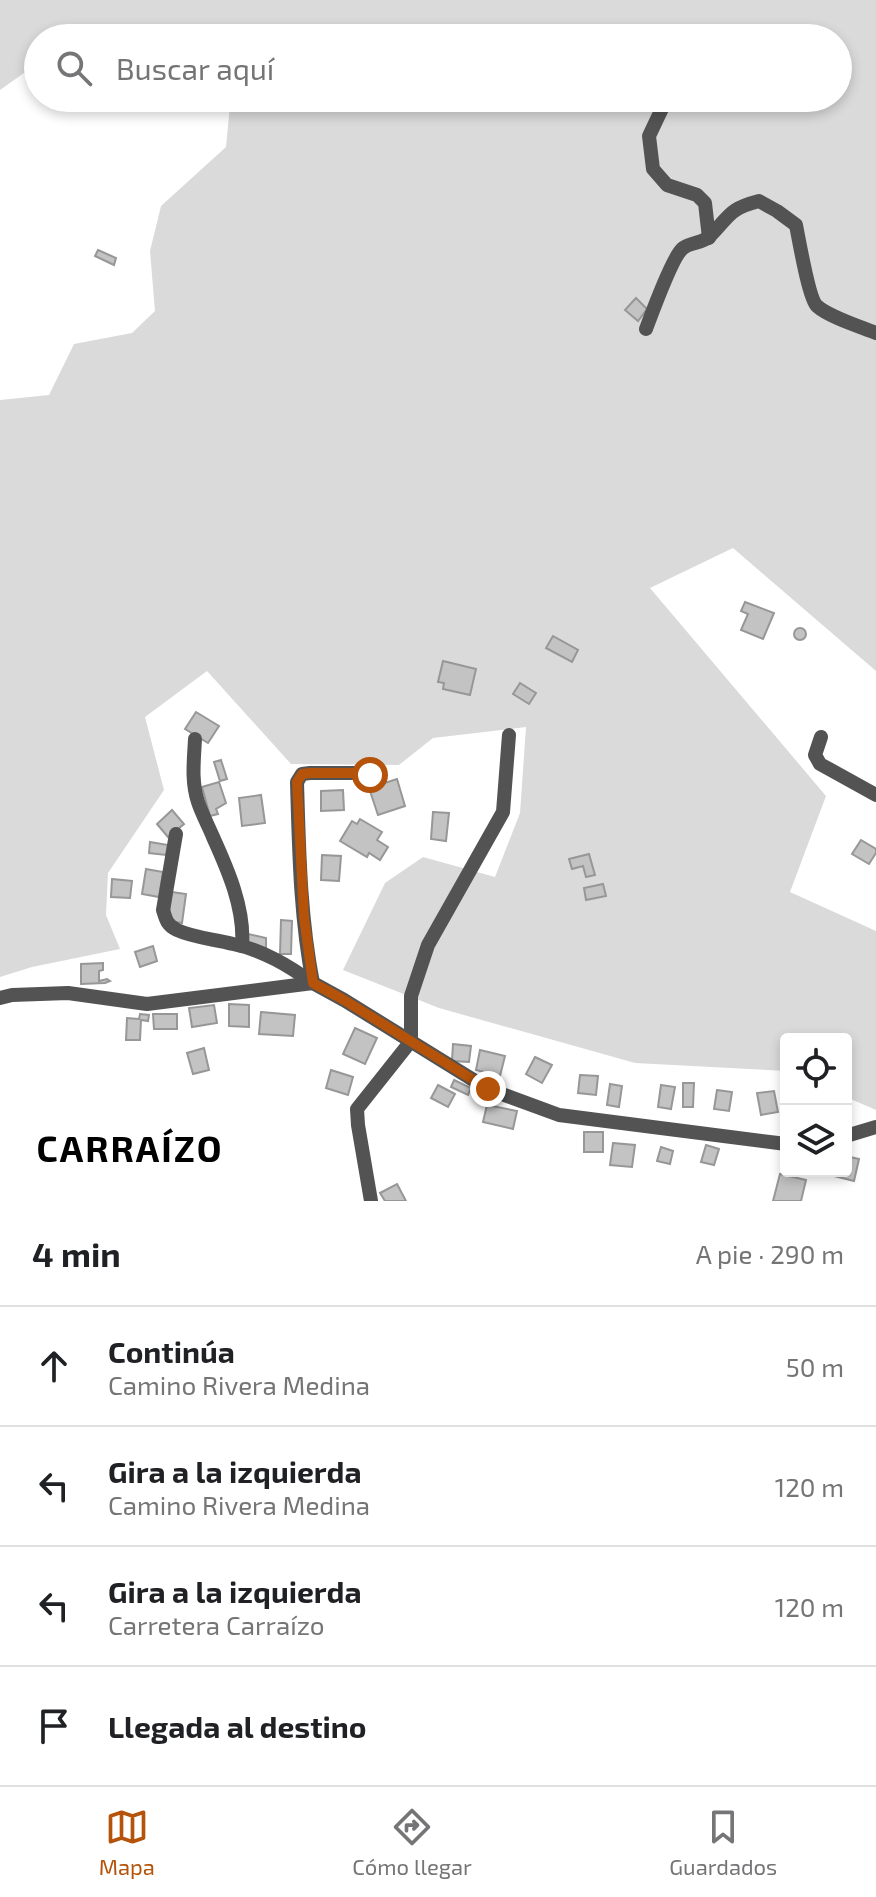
<!DOCTYPE html>
<html lang="es">
<head>
<meta charset="utf-8">
<style>
  :root { --surface:#fff; --page:#f6f6f6; --text:#202124; --muted:#757577; --line:#e0e0e0; --accent:#b45309 }
  body { margin:0; font-family:"Exo 2",sans-serif; background:var(--page); color:var(--text) }
  .controls { position:absolute; right:24px; bottom:24px; display:grid; overflow:hidden; border-radius:8px; box-shadow:0 4px 12px #0003 }
  .controls button { width:72px; height:72px; display:grid; place-items:center; padding:0; border:0; border-bottom:2px solid var(--line); background:var(--surface); color:var(--text); font:40px sans-serif }
  .stop { position:absolute; width:24px; height:24px; margin:-18px; border:6px solid #b45309; border-radius:50%; background:#fff }
  .stop.end { background:#b45309; border-color:#fff; box-shadow:0 2px 8px #0008 }
  .list { margin:0; padding:0; list-style:none }
  h2 { display:flex; justify-content:space-between; align-items:center; height:104px; margin:0; padding:0 32px; font-size:34px }
  h2 small { font-size:26px; font-weight:400; color:var(--muted) }
  .list li { display:grid; grid-template-columns:52px 1fr auto; gap:24px; align-items:center; box-sizing:border-box; height:120px; padding:0 32px; border-top:2px solid var(--line) }
  .list b { display:block; font-size:30px; white-space:nowrap }
  .list p { margin:0; font-size:26px; white-space:nowrap; color:var(--muted) }
  .list em { font-size:26px; font-style:normal; color:var(--muted) }
  .icon { flex:none; width:44px; height:44px; fill:none; stroke:currentColor; stroke-width:2; stroke-linecap:round; stroke-linejoin:round }
  .map { position:relative; flex:none; width:876px; height:1201px; overflow:hidden }
  .search { position:absolute; background:var(--surface); box-shadow:0 4px 12px #0003; left:24px; right:24px; top:24px; height:88px; display:flex; align-items:center; gap:20px; box-sizing:border-box; padding:0 28px; border-radius:44px; color:var(--muted); font-size:30px }
  .sheet { height:584px; background:var(--surface) }
  nav { display:flex; justify-content:space-around; align-items:center; box-sizing:border-box; height:112px; border-top:2px solid var(--line); background:var(--surface); font-size:22px; color:var(--muted) }
  nav a { display:grid; justify-items:center; gap:4px }
  nav .on { color:var(--accent) }
  .map>svg:first-child { display:block }
  .green { fill:#dadada }
  .building { fill:#c3c3c3; stroke:#979797; stroke-width:2 }
  .lines { fill:none; stroke-linecap:round; stroke-linejoin:round }
  .minor { stroke:#535353; stroke-width:14 }
  .route { stroke:#b45309; stroke-width:10 }
  .labels { text-anchor:middle; stroke-width:8; stroke-linejoin:round; paint-order:stroke }
  .district-label { font-size:36px; font-weight:bold; letter-spacing:2px; fill:#000; stroke:#fff }
</style>
</head>
<body>
<div class="map">
<svg width="876" height="1201" viewBox="0 0 876 1201">
  <rect width="100%" height="100%" fill="#fff"/>
  <path class="green" d="M0,0H876V671L733,548L650,588L826,796L790,892L876,931V1110L846,1097V1039H786V1071L635,1063L439,1008L343,970L385,883L423,857L495,877L520,813L526,727L433,738L399,765L291,764L207,671L145,717L164,790L108,873L106,915L120,949L32,967L0,977V400L49,395L74,344L132,333L155,311L150,251L161,206L226,147L230,105L212,98H838V38H38V63L0,90Z"/>
  <g class="building">
    <path d="M98,250L116,258L114,265L95,256Z"/>
    <path d="M636,298L647,309L638,321L625,310Z"/>
    <path d="M745,602L774,613L763,639L741,630L748,614L741,611Z"/>
    <circle cx="800" cy="634" r="6"/>
    <path d="M553,636L578,650L572,662L546,648Z"/>
    <path d="M443,661L476,669L470,695L443,689L444,683L438,682Z"/>
    <path d="M520,683L536,693L529,704L513,694Z"/>
    <path d="M196,712L219,726L208,743L185,729Z"/>
    <path d="M221,760L227,779L220,781L214,762Z"/>
    <path d="M397,779L405,806L378,815L369,788Z"/>
    <path d="M219,782L226,803L216,809L218,814L210,816L202,787Z"/>
    <path d="M343,790L344,810L321,811V791Z"/>
    <path d="M261,795L265,823L242,826L239,798Z"/>
    <path d="M172,810L184,824L168,837L157,824Z"/>
    <path d="M433,812L449,813L446,841L431,839Z"/>
    <path d="M360,819L382,832L377,840L388,847L380,860L369,853L367,857L340,841L352,821L357,824Z"/>
    <path d="M861,840L876,849V853L869,864L852,854Z"/>
    <path d="M150,842L168,845L166,855L149,853Z"/>
    <path d="M589,854L595,875L586,877L583,866L572,869L569,859Z"/>
    <path d="M322,855L341,856L339,881L321,880Z"/>
    <path d="M146,869L163,872L159,897L142,894Z"/>
    <path d="M112,879L132,881L130,898L111,897Z"/>
    <path d="M603,884L606,896L586,900L584,888Z"/>
    <path d="M172,892L186,894L182,923L168,921Z"/>
    <path d="M281,920L292,921L291,954H280Z"/>
    <path d="M248,934L266,938V953L247,946Z"/>
    <path d="M153,946L157,961L140,967L135,952Z"/>
    <path d="M103,963V970L99,971V981L107,979L110,981L105,983L81,984V964Z"/>
    <path d="M229,1004L249,1005V1027L229,1026Z"/>
    <path d="M214,1005L217,1023L192,1027L189,1008Z"/>
    <path d="M261,1012L295,1015L293,1036L259,1034Z"/>
    <path d="M140,1014L149,1015L148,1021L141,1020L140,1040H126L127,1018L139,1019Z"/>
    <path d="M153,1014H177V1029H154Z"/>
    <path d="M355,1028L377,1038L365,1064L343,1054Z"/>
    <path d="M453,1044L471,1046L469,1062L452,1061Z"/>
    <path d="M204,1048L209,1070L193,1074L187,1053Z"/>
    <path d="M480,1050L505,1056L500,1076L476,1070Z"/>
    <path d="M535,1057L552,1065L542,1083L526,1074Z"/>
    <path d="M331,1070L353,1077L348,1095L326,1088Z"/>
    <path d="M580,1075L598,1076L596,1095L578,1093Z"/>
    <path d="M454,1080L471,1088L468,1095L451,1087Z"/>
    <path d="M683,1083H694L693,1107H683Z"/>
    <path d="M610,1084L622,1086L619,1107L607,1105Z"/>
    <path d="M438,1085L455,1094L448,1107L431,1098Z"/>
    <path d="M661,1085L675,1087L671,1109L658,1107Z"/>
    <path d="M717,1090L732,1092L729,1111L714,1109Z"/>
    <path d="M774,1091L778,1112L761,1115L757,1093Z"/>
    <path d="M487,1105L517,1111L513,1129L483,1122Z"/>
    <rect x="584" y="1132" width="19" height="20"/>
    <path d="M613,1143L635,1145L632,1167L610,1165Z"/>
    <path d="M706,1145L719,1149L714,1165L701,1162Z"/>
    <path d="M661,1147L673,1151L670,1164L657,1161Z"/>
    <path d="M846,1156L859,1159L854,1181L830,1175L831,1171H846Z"/>
    <path d="M780,1174L806,1180L801,1201H773Z"/>
    <path d="M397,1184L406,1201H385L380,1193Z"/>
  </g>
  <g class="lines">
    <g class="minor">
      <path d="M667,98L649,136L653,169L667,185L697,195L705,203L709,238"/>
      <path d="M646,329C652,313 672,258 682,249C689,242 702,244 710,236C730,216 728,209 759,201L777,211L796,225C799,240 809,299 817,306C829,317 861,327 876,333"/>
      <path d="M821,737L815,755L820,764L876,795"/>
      <path d="M195,739C194,760 191,781 198,802C202,814 208,825 213,837C228,870 245,909 242,946"/>
      <path d="M176,834L163,910C166,920 167,925 177,930C194,938 215,939 233,944C263,950 289,966 313,983"/>
      <path d="M313,983C300,917 299,849 297,782L302,774L310,773H363L370,775L376,780"/>
      <path d="M0,998L12,995L68,993L147,1004L313,983L344,1000L488,1089L559,1115L786,1144"/>
      <path d="M846,1136L876,1127"/>
      <path d="M371,1201L358,1125L357,1109L411,1041V996L428,945L503,812L509,735"/>
    </g>
  </g>
  <g class="lines">
    <path class="route" d="M370,775L363,773H310L302,774L297,782L304,917L313,983L344,1000L488,1089"/>
  </g>
  <g class="labels">
    <g class="district-label">
      <text x="130" y="1162">CARRAÍZO</text>
    </g>
  </g>
</svg>
<div class="controls">
<button><svg class="icon" aria-label="locate" viewBox="0 0 24 24"><circle cx="12" cy="12" r="6"/><path d="M12 2v4M12 18v4M2 12h4M18 12h4"/></svg></button>
<button><svg class="icon" aria-label="layers" viewBox="0 0 24 24"><path d="M12 4l9 5-9 5-9-5zM3 14l9 5 9-5"/></svg></button>
</div>
<div class="stop" style="left:370px;top:775px"></div>
<div class="stop end" style="left:488px;top:1089px"></div>
<div class="search"><svg class="icon" aria-label="search" viewBox="0 0 24 24"><circle cx="10" cy="10" r="6"/><path d="M15 15l6 6"/></svg>Buscar aquí</div>
</div>
<section class="sheet">
<h2>4 min<small>A pie · 290 m</small></h2>
<ul class="list">
<li><svg class="icon" aria-label="ahead" viewBox="0 0 24 24"><path d="M12 20V5M6 11l6-6 6 6"/></svg><div><b>Continúa</b><p>Camino Rivera Medina</p></div><em>50 m</em></li>
<li><svg class="icon" aria-label="left" viewBox="0 0 24 24"><path d="M17 20v-9H6M10 6l-5 5 5 5"/></svg><div><b>Gira a la izquierda</b><p>Camino Rivera Medina</p></div><em>120 m</em></li>
<li><svg class="icon" aria-label="left" viewBox="0 0 24 24"><path d="M17 20v-9H6M10 6l-5 5 5 5"/></svg><div><b>Gira a la izquierda</b><p>Carretera Carraízo</p></div><em>120 m</em></li>
<li><svg class="icon" aria-label="arrive" viewBox="0 0 24 24"><path d="M6 21V4h12l-3 4 3 4H6"/></svg><div><b>Llegada al destino</b></div></li>
</ul>
</section>
<nav>
<a class="on"><svg class="icon" aria-label="map" viewBox="0 0 24 24"><path d="M3 6l6-2 6 2 6-2v14l-6 2-6-2-6 2zM9 4v14M15 6v14"/></svg>Mapa</a>
<a><svg class="icon" aria-label="directions" viewBox="0 0 24 24"><path d="M12 3l9 9-9 9-9-9zM9 14v-3h6M13 9l2 2-2 2"/></svg>Cómo llegar</a>
<a><svg class="icon" aria-label="saved" viewBox="0 0 24 24"><path d="M7 4h10v16l-5-4-5 4z"/></svg>Guardados</a>
</nav>
</body>
</html>
